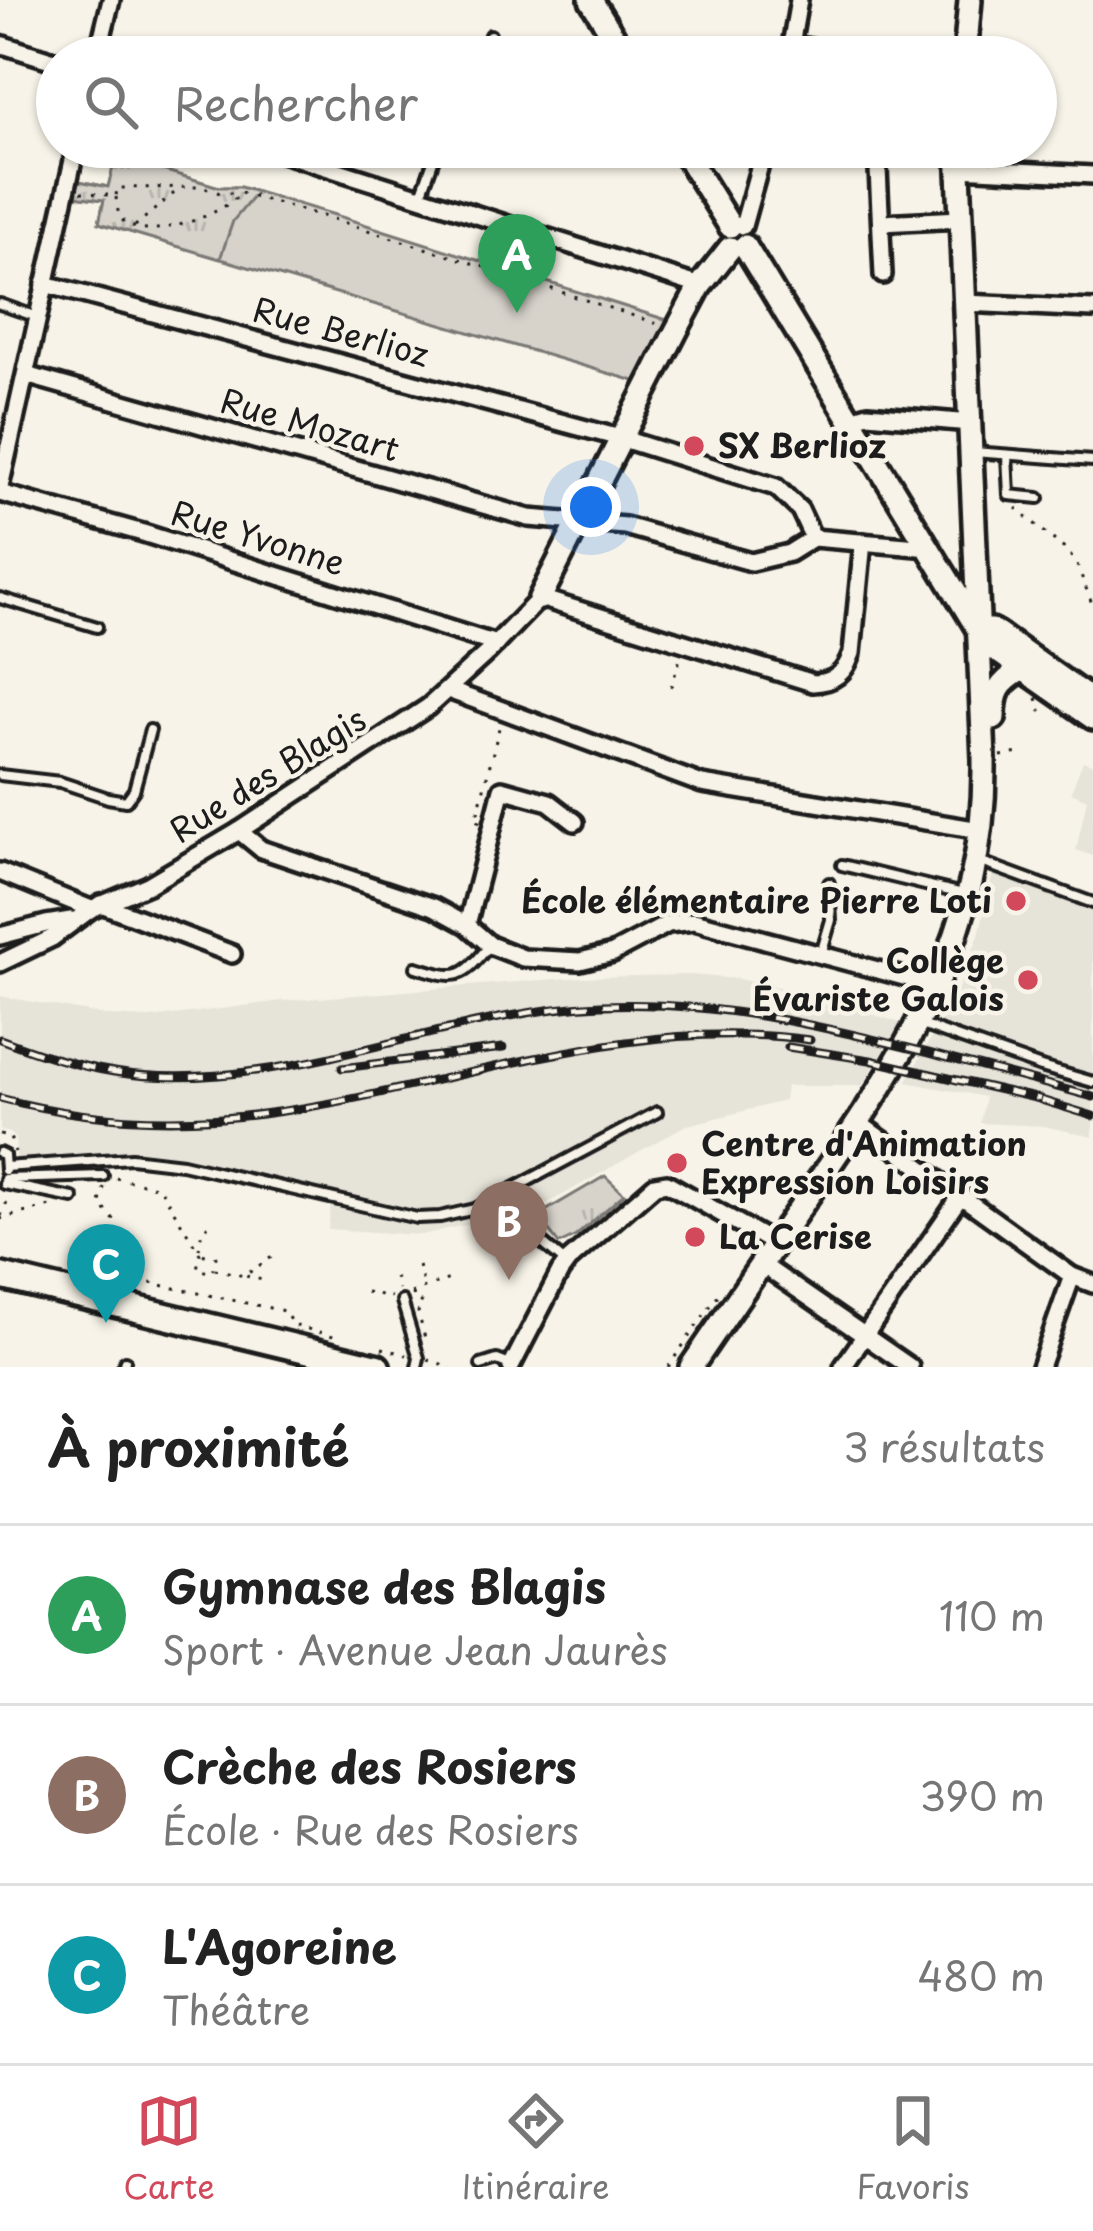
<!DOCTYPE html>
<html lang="fr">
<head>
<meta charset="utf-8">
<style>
  :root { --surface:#fff; --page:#f6f6f6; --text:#222; --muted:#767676; --line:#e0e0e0; --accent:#d1495b }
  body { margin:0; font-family:"Playpen Sans",sans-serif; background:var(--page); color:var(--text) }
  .you { position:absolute; left:591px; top:507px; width:42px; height:42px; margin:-30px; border:9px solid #fff; border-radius:50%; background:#1a73e8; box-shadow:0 0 0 18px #1a73e833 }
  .badge { display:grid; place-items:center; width:78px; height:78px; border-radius:50%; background:var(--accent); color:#fff; font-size:39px; font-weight:700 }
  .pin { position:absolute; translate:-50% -99px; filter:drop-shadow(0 3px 6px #0008) }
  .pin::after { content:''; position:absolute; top:63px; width:42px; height:36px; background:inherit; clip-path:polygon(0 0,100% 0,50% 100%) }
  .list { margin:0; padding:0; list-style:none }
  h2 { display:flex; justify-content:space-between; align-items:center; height:156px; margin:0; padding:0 48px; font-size:51px }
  h2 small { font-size:39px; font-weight:400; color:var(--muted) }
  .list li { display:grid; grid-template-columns:78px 1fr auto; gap:36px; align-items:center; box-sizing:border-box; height:180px; padding:0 48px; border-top:3px solid var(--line) }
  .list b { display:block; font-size:45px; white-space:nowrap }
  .list p { margin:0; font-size:39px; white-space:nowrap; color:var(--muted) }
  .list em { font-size:39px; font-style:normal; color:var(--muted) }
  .icon { flex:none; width:66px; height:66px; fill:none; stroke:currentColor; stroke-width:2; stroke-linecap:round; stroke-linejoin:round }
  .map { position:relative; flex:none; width:1093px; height:1367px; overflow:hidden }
  .search { position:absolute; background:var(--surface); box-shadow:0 3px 9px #0004; left:36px; right:36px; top:36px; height:132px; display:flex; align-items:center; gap:30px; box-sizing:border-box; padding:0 42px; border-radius:66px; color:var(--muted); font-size:45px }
  .sheet { height:696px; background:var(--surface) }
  nav { display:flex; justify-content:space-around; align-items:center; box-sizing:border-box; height:168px; border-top:3px solid var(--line); background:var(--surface); font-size:33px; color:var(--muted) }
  nav a { display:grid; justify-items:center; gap:6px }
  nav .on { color:var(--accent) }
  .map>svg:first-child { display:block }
  .built { fill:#e6e3d9 }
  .grass { fill:#d7d3cb; stroke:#7a7874; stroke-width:3 }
  .park { fill:url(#park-tufts); stroke:#7a7874; stroke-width:3 }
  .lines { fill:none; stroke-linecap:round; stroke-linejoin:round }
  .lane-casing { stroke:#1c1c1c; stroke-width:16 }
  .street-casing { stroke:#1c1c1c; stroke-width:24 }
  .secondary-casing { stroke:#1c1c1c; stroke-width:30 }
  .primary-casing { stroke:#1c1c1c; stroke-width:33 }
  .path { stroke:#1c1c1c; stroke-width:3; stroke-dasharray:3 9; stroke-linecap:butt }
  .lane { stroke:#f7f3e8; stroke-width:8 }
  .street { stroke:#f7f3e8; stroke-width:15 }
  .secondary { stroke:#f7f3e8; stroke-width:21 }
  .primary { stroke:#f7f3e8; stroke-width:24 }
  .rail-casing { stroke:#1c1c1c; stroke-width:9 }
  .rail { stroke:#f7f3e8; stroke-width:4.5; stroke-dasharray:14; stroke-linecap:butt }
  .poi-dot { fill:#d1495b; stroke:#f7f3e8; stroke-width:4.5 }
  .labels { text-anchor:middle; stroke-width:9; stroke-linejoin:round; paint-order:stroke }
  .street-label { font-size:33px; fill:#1c1c1c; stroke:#f7f3e8 }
  .poi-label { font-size:33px; font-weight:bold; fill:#1c1c1c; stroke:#f7f3e8; text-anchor:start }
</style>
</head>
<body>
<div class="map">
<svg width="1093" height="1367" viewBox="0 0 1093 1367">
  <defs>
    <pattern id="park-tufts" width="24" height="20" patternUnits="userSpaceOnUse" patternTransform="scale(3)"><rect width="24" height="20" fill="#d7d3cb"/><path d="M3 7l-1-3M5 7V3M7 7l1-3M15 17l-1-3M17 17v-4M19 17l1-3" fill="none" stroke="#b8b5ae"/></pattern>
  </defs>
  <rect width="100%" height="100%" fill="#f7f3e8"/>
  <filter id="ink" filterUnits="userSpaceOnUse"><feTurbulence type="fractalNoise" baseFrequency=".00833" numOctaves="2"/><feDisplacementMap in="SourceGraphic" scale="24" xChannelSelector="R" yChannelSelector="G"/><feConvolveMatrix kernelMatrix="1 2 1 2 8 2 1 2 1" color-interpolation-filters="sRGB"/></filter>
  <g filter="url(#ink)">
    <g class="built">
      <path d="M1083,761L1093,765V856L1076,850L1087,799L1071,792Z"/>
      <path d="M995,864L1093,900V1137L1044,1126L980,1123L985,1097L906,1082L955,996L979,935Z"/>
      <path d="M690,975L738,979L789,989L901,1023L862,1086H786L784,1101L684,1126L538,1209L421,1235L328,1229L331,1204L111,1156L107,1167L17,1171L15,1139L10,1133L0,1130V996L110,1016L150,1018L282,1001L580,977Z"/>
    </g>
    <path class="grass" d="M116,156L219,187H240L335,215L670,321L638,382L99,223L104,200L75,196L79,181L108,187Z"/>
    <g class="park">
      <path d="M116,156L219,187H240L257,192L233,221L220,259L99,223L104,200L75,196L79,181L108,187Z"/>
      <path d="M605,1176L624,1194L576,1236L559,1244L537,1216Z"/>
    </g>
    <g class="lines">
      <defs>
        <g id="lane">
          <path d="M482,57L490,35"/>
          <path d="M462,147L469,149L470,147"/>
          <path d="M421,195L438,147"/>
          <path d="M522,275L535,236"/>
          <path d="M0,304L37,317"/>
          <path d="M973,452L1093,461"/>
          <path d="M1007,455L1009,495L1039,498"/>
          <path d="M0,598L97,627"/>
          <path d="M0,775L60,782L108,798L126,801L134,790L150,730"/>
          <path d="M976,860L1093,903"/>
          <path d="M842,865L967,895"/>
          <path d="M821,954L831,920L829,883"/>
          <path d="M416,967C458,980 461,980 489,946"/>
          <path d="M919,1024L1041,1067L1093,1082"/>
          <path d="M0,1153L4,1155L5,1170"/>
          <path d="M5,1167L131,1158L182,1164L417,1218L440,1217L475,1209L657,1112"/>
          <path d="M5,1179L103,1176"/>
          <path d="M4,1184L73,1198"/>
          <path d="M530,1233L565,1262"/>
          <path d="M402,1301L419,1358L417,1367"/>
          <path d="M481,1365L497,1360L510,1365"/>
          <path d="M123,1367L125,1361"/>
        </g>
        <g id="street">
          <path d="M0,44L57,62"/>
          <path d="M792,45L868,57"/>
          <path d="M97,57L111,0"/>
          <path d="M789,57L799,0"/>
          <path d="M263,147L700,286"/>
          <path d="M959,168L1093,175"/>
          <path d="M878,169L883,275"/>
          <path d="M881,223L961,219"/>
          <path d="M743,226L765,147"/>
          <path d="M45,284L620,438L776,487L800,510L813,538"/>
          <path d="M964,303L1093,309"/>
          <path d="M26,375L529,518L625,526L751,562L789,553L813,538L930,548"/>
          <path d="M851,419L868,414L970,423"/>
          <path d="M0,487L76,147"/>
          <path d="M0,493L143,533L496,644"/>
          <path d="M448,690L702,784L980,830"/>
          <path d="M239,831L261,849L434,907L467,925L490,945L523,958L580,961L613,953L668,924L694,921L938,986"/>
          <path d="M0,872L91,909"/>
          <path d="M101,904L232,954"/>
          <path d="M467,925L502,789L549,802L575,822"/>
          <path d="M0,936L46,924L71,920"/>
          <path d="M0,963L52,938L91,909L148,885L239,831L428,707L488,652L540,598L813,683C835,682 845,673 852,653L863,542"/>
          <path d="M859,1123L1072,1276L1093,1284"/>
          <path d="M761,1264L910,1367"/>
          <path d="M511,1367L560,1272L568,1261L655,1185L667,1183L775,1244"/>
          <path d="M843,1367L960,1197"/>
          <path d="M1040,1367L1072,1276"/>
        </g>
        <g id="secondary">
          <path d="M591,0L626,57"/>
          <path d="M965,57L970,0"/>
          <path d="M681,147L730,226"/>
          <path d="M745,246L987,644L1093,718"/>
          <path d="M540,598L676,331L700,286L730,248"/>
          <path d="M979,630H992L1088,698"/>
          <path d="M994,718C994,692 999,683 1021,670"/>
          <path d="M691,1367C731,1309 770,1251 810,1193C905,1056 987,932 984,759L958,147"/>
        </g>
        <path id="primary" d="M0,1276L377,1367"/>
      </defs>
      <use href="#lane" class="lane-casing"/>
      <use href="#street" class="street-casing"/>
      <use href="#secondary" class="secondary-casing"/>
      <use href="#primary" class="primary-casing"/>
      <g class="path">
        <path d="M81,192L116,196L117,188L202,187L220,193H241L333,219L513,276"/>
        <path d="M116,197C117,208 118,218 127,224C154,240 221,215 240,194"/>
        <path d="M135,226L178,190"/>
        <path d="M528,281L661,325"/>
        <path d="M1016,508L1068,552L1077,565L1093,606"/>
        <path d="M671,687L681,656"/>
        <path d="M1037,698L1043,719"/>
        <path d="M1001,756L1019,753"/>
        <path d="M480,822L476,820L500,724"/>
        <path d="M0,1134L10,1137L15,1152"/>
        <path d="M116,1178L160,1188L200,1254L197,1269L212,1273L216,1257L200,1254"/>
        <path d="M104,1187L100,1202L111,1218L116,1220"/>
        <path d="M1,1216L9,1197"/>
        <path d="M0,1219L54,1205"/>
        <path d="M199,1249L202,1230L209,1225L213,1226"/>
        <path d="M418,1266L424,1286"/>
        <path d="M215,1269L244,1276L272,1257"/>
        <path d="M246,1276L262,1280"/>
        <path d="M395,1277L399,1289"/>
        <path d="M106,1282L113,1275L284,1311L293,1325L337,1337"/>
        <path d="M366,1292L391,1297"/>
        <path d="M411,1293L455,1277"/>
        <path d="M413,1293L414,1298L423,1303L418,1312L426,1342"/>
        <path d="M382,1348L407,1355"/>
        <path d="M428,1360L451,1367"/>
        <path d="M668,1367L718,1295"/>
      </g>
      <use href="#lane" class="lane"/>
      <use href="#street" class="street"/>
      <use href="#secondary" class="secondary"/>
      <use href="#primary" class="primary"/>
      <defs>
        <g id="rail">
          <path d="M0,1039C37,1053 75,1066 114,1072C276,1098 439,1012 601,1005C712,1000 818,1025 925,1052C981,1067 1037,1081 1093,1097"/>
          <path d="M788,1047L870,1060L1040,1099"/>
          <path d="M342,1068L503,1048"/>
          <path d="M0,1098C86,1121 175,1125 262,1114C449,1090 617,1014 810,1040"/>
          <path d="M1041,1100L1093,1116"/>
        </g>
      </defs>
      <use href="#rail" class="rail-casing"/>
      <use href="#rail" class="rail"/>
    </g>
  </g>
  <g class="poi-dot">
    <circle cx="694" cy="446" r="12"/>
    <circle cx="1016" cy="901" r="12"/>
    <circle cx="1028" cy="980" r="12"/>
    <circle cx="677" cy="1163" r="12"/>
    <circle cx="695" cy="1237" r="12"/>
  </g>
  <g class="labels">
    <g class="street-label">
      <text transform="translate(341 332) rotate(15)" y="12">Rue Berlioz</text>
      <text transform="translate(310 425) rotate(16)" y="12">Rue Mozart</text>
      <text transform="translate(258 538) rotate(17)" y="12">Rue Yvonne</text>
      <text transform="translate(268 775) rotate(-32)" y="12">Rue des Blagis</text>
    </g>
    <g class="poi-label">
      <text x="718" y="458">SX Berlioz</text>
      <text x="992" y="913" text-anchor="end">École élémentaire Pierre Loti</text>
      <text x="1004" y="973" text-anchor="end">Collège<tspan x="1004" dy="38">Évariste Galois</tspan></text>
      <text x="701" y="1156">Centre d'Animation<tspan x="701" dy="38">Expression Loisirs</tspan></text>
      <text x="719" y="1249">La Cerise</text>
    </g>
  </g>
</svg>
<div class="you"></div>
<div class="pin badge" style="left:517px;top:313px;background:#2e9e5b">A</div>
<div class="pin badge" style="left:509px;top:1280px;background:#8d6e63">B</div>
<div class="pin badge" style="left:106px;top:1323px;background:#0f9aa8">C</div>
<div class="search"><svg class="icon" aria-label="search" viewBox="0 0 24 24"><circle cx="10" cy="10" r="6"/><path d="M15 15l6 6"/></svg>Rechercher</div>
</div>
<section class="sheet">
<h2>À proximité<small>3 résultats</small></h2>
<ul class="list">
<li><span class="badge" style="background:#2e9e5b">A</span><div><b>Gymnase des Blagis</b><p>Sport · Avenue Jean Jaurès</p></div><em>110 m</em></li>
<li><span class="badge" style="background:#8d6e63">B</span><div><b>Crèche des Rosiers</b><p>École · Rue des Rosiers</p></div><em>390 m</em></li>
<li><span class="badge" style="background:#0f9aa8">C</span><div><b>L'Agoreine</b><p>Théâtre</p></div><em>480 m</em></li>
</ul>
</section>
<nav>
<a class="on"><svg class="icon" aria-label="map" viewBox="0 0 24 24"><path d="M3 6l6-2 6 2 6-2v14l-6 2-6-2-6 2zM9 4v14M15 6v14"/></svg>Carte</a>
<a><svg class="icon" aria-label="directions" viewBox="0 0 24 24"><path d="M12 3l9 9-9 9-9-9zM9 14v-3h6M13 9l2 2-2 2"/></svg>Itinéraire</a>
<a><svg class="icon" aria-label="saved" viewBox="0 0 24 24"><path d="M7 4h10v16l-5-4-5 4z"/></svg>Favoris</a>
</nav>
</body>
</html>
